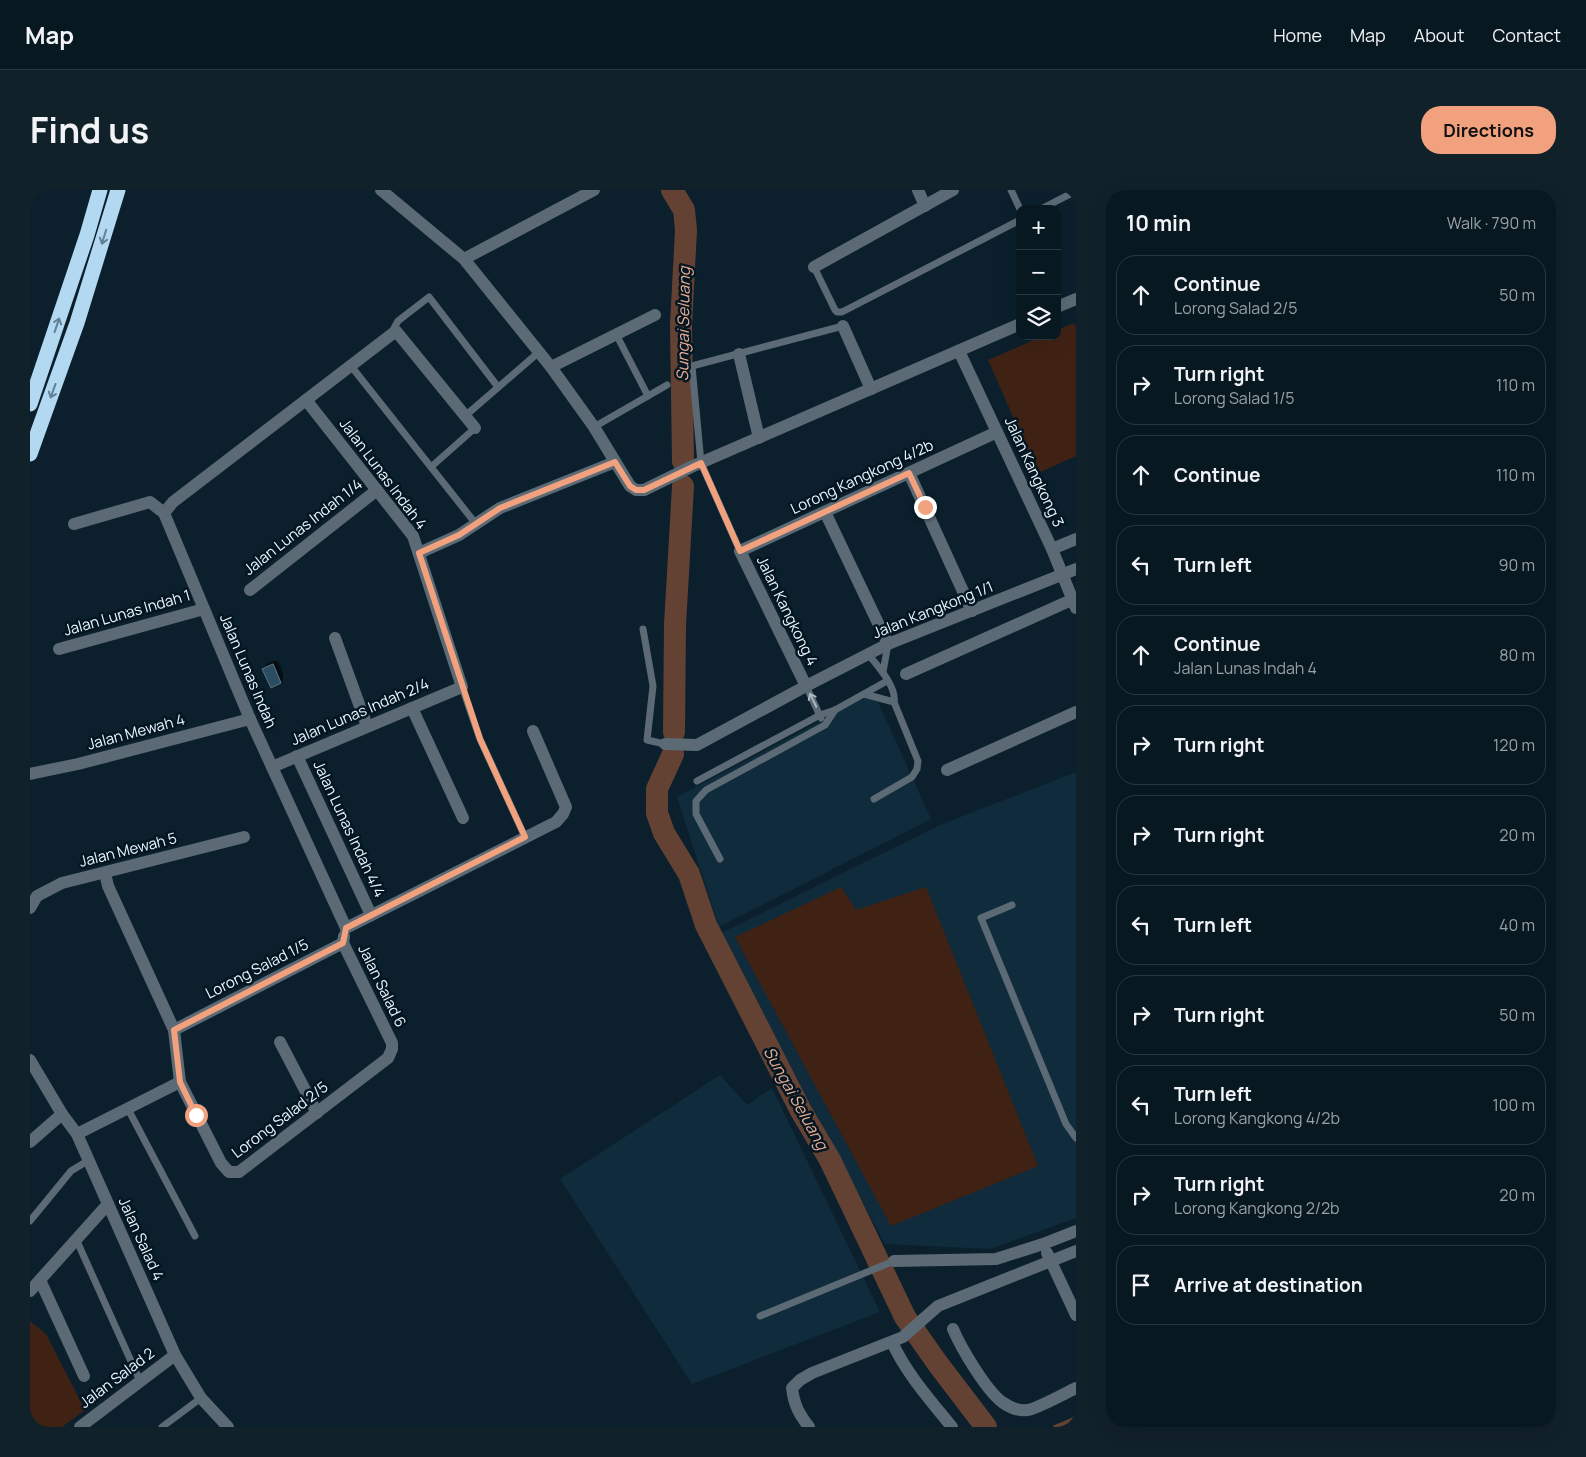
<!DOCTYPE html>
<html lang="en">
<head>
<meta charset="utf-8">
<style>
  :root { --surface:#081821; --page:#11212a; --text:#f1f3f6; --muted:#98a0a5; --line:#29373f; --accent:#f2a17e }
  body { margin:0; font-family:Manrope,sans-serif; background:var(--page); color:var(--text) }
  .controls { position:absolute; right:15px; top:15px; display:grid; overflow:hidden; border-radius:10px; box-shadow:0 5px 20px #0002 }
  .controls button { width:45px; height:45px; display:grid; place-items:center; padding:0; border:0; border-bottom:1px solid var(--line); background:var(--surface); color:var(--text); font:25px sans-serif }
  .stop { position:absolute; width:15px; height:15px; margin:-11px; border:4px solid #f2a17e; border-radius:50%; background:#fff }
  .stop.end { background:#f2a17e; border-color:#fff; box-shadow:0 1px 5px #0008 }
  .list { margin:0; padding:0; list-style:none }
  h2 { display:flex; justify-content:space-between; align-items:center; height:65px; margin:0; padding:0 20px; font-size:21px }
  h2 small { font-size:16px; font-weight:400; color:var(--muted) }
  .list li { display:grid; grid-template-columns:32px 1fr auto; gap:15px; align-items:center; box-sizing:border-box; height:80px; margin:0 10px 10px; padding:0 10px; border:1px solid var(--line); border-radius:20px }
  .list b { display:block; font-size:19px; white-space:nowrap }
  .list p { margin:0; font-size:16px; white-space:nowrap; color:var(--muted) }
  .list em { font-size:16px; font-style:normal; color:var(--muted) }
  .icon { flex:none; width:28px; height:28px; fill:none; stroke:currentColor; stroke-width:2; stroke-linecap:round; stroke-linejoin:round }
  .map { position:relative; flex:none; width:1046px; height:1237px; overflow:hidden; border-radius:20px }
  header { display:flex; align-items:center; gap:30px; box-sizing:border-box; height:70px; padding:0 25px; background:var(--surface); border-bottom:1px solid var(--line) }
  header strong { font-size:24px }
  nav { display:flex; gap:28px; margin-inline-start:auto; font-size:18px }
  .intro { display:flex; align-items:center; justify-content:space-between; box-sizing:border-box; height:120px; padding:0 30px }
  h1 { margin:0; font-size:35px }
  .button { padding:12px 22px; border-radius:20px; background:var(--accent); color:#111; font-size:18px; font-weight:700 }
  main { display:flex; gap:30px; padding:0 30px }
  aside { flex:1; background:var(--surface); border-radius:20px; box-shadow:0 5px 20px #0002 }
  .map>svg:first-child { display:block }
  .built { fill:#0f2b3c }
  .green { fill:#402214 }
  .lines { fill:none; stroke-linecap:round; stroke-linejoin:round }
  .stream { stroke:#644233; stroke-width:4 }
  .river { stroke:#644233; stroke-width:22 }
  .building { fill:#2b4e63; stroke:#5c7382; filter:url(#shadow) }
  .lane { stroke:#5b6a74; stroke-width:7 }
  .street { stroke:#5b6a74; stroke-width:12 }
  .highway { stroke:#b2d8f2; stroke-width:15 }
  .oneway { stroke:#638194 }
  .oneway2 { stroke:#abb8c0 }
  .route { stroke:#f2a17e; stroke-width:6 }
  .labels { text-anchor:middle; stroke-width:5; stroke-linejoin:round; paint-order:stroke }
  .street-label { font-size:15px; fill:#ecf7fe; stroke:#031622 }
  .water-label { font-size:16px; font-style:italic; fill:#ecad92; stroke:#031622 }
</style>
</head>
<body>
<header>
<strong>Map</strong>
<nav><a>Home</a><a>Map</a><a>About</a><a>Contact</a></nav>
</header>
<div class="intro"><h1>Find us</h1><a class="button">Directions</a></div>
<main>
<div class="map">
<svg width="1046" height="1237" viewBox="0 0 1046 1237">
  <defs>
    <filter id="shadow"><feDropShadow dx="4" dy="-4" stdDeviation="1" flood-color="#0009"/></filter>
  </defs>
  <rect width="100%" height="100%" fill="#0b202c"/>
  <g class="built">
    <path d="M844,503L901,629L689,737L647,607Z"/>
    <path d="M1046,582V1028L960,1059L855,1054L689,744L910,635Z"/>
    <path d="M690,885L717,915L742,898L850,1122L662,1194L530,989Z"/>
  </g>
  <g class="green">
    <path d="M1044,133L1046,138V266L1008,283L958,170L1013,146H1027V140Z"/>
    <path d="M811,697L826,720L896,697L1008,976L861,1036L705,747Z"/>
    <path d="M0,1131L16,1144L55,1220L32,1237H0Z"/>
  </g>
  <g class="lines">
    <path class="stream" d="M1025,1237L1046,1228"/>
    <g class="river">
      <path d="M642,0L654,20L656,40L651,135L653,271"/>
      <path d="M644,542L645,435L653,296"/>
      <path d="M643,564L627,599V623L634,643L659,684L676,735L771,921L800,970L875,1127L908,1174L956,1237"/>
    </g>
  </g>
  <path class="building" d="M243,474L251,493L241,498L232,479Z"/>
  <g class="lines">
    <g class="lane">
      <path d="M981,0L990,19"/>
      <path d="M1011,19L1046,1"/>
      <path d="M784,77L805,120L807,122H812L990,30"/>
      <path d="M366,141L364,138L368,131L399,107L468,197"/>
      <path d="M586,144L618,206"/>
      <path d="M321,176L446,334"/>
      <path d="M435,226L509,162"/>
      <path d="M564,237L637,195"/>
      <path d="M401,277L445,238"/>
      <path d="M710,361L671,273L662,176L813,136"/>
      <path d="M613,439L623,496L617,550L635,554"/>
      <path d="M838,464C847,475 867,497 864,512L888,571L887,579L882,587L844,609"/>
      <path d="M853,482L858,454"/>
      <path d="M776,496L791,528"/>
      <path d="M432,497L450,549L495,647"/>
      <path d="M834,504L864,512"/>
      <path d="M667,591L790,525L805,520L857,491"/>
      <path d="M690,669L666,624V611L676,600L795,535L805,520"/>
      <path d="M982,715L951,728L1036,934L1046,948"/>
      <path d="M98,919L165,1046"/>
      <path d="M0,1031L41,981L59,970"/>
      <path d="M46,1049L110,1191"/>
      <path d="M730,1126L864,1071"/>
      <path d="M132,1237L171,1208"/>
    </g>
    <g class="street">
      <path d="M351,0L434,69L521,177L564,237L600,296L606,300H614L661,277L990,134"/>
      <path d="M888,0L895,16"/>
      <path d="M434,69L564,0"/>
      <path d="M784,77L923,0"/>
      <path d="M1027,117L1046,109"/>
      <path d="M813,136L841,199"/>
      <path d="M929,161L1022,359L1046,418"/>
      <path d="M709,164L729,248"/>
      <path d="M521,177L625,125"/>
      <path d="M879,283L942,421"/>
      <path d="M795,322L858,454"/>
      <path d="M134,323L143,312L366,141L445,238"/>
      <path d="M44,334L120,312L134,323L220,529L316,738"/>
      <path d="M1022,359L1046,349"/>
      <path d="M389,363L429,345L470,318L585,272"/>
      <path d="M220,400L347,300"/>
      <path d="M305,448L337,536"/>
      <path d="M29,459L174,419"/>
      <path d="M876,484L1046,408"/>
      <path d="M776,496L710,361L967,242"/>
      <path d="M382,518L433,628"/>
      <path d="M635,554L667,555L776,496L858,454L1046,379"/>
      <path d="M267,566L341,725"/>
      <path d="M242,577L432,497L383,346L276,210"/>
      <path d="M917,580L1046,522"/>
      <path d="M0,584L48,574L220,529"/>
      <path d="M75,683L78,696L144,840L150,892L191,973L199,982H209L358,868L362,859V853L313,753"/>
      <path d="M0,718L7,706L32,693L214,647"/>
      <path d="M316,738L526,632L533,624L536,617L503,541"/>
      <path d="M144,840L313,753L314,746"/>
      <path d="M250,852L287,923"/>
      <path d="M0,870L32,924L47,944L145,1165L171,1208L198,1237"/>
      <path d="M47,944L150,892"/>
      <path d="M0,952L32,924"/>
      <path d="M1017,1063L1046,1125"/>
      <path d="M864,1071L966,1069L1013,1054L1046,1041"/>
      <path d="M10,1090L54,1186"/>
      <path d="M0,1101L78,1014"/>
      <path d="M923,1139C931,1158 956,1200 972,1212C979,1217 989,1221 997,1220C1007,1219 1035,1203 1046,1198"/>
      <path d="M862,1152C876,1183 900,1210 922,1237"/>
      <path d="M50,1237L145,1165"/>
      <path d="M779,1237C769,1224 764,1215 762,1198L770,1190L782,1183L873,1147L908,1116L1046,1061"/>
    </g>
    <g class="highway">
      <path d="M0,214L57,45L70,0"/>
      <path d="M0,264L47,133L88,0"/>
    </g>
  </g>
  <defs><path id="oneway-shaft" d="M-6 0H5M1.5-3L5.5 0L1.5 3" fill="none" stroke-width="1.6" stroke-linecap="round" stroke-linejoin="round" transform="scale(1.25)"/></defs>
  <g class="oneway">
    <use href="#oneway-shaft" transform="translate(74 47) rotate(107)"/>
    <use href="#oneway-shaft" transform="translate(27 135) rotate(-71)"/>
    <use href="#oneway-shaft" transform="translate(23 201) rotate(110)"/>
  </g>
  <use class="oneway2" href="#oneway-shaft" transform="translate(783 510) rotate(-116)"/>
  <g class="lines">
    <path class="route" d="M166,925L150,892L144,840L313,753L316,738L495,647L450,549L389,363L429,345L470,318L585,272L600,296L606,300H614L671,273L710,361L879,283L895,317"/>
  </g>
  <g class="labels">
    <g class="street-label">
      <text transform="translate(1004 282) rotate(65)" y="5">Jalan Kangkong 3</text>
      <text transform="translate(353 284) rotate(53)" y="5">Jalan Lunas Indah 4</text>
      <text transform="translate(832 287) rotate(-25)" y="5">Lorong Kangkong 4/2b</text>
      <text transform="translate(273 337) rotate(-38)" y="5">Jalan Lunas Indah 1/4</text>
      <text transform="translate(903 420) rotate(-22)" y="5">Jalan Kangkong 1/1</text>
      <text transform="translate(757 421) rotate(64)" y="5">Jalan Kangkong 4</text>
      <text transform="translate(97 423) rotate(-16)" y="5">Jalan Lunas Indah 1</text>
      <text transform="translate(218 481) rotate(67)" y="5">Jalan Lunas Indah</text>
      <text transform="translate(330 522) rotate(-23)" y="5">Jalan Lunas Indah 2/4</text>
      <text transform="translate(106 542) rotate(-15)" y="5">Jalan Mewah 4</text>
      <text transform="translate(319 639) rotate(65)" y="5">Jalan Lunas Indah 4/4</text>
      <text transform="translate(98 660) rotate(-14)" y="5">Jalan Mewah 5</text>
      <text transform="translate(227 779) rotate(-27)" y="5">Lorong Salad 1/5</text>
      <text transform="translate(352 796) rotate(64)" y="5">Jalan Salad 6</text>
      <text transform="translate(250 930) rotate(-37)" y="5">Lorong Salad 2/5</text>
      <text transform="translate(111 1049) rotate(66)" y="5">Jalan Salad 4</text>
      <text transform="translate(87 1188) rotate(-37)" y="5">Jalan Salad 2</text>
    </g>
    <g class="water-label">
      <text transform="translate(653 134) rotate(-89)" y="6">Sungai Seluang</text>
      <text transform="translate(766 908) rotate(61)" y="6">Sungai Seluang</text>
    </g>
  </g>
</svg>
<div class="controls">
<button>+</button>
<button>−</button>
<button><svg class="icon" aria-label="layers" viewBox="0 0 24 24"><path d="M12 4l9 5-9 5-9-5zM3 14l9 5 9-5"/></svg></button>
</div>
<div class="stop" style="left:166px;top:925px"></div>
<div class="stop end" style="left:895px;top:317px"></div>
</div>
<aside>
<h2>10 min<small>Walk · 790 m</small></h2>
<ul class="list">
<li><svg class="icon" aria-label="ahead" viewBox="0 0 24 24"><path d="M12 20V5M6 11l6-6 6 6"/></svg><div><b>Continue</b><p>Lorong Salad 2/5</p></div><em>50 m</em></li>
<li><svg class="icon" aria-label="right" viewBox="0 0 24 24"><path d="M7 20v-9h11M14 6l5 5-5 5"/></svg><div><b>Turn right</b><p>Lorong Salad 1/5</p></div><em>110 m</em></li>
<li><svg class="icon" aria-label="ahead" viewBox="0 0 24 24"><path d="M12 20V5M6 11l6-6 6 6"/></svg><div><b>Continue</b></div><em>110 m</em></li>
<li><svg class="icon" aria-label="left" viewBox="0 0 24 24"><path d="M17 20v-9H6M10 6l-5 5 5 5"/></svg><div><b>Turn left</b></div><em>90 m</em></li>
<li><svg class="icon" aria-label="ahead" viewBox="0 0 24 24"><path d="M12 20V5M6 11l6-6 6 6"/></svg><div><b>Continue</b><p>Jalan Lunas Indah 4</p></div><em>80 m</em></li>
<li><svg class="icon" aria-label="right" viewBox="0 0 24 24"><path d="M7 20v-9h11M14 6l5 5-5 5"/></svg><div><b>Turn right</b></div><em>120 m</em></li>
<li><svg class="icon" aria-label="right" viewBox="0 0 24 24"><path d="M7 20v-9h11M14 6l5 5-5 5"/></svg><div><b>Turn right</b></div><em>20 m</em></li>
<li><svg class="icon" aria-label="left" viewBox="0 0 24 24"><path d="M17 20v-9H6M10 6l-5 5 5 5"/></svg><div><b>Turn left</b></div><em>40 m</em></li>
<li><svg class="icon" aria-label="right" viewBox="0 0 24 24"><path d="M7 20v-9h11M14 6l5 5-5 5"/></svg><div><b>Turn right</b></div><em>50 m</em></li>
<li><svg class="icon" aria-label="left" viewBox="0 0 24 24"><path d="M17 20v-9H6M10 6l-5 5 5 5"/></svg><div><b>Turn left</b><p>Lorong Kangkong 4/2b</p></div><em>100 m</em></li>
<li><svg class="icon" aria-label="right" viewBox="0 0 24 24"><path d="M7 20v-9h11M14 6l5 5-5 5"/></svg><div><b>Turn right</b><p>Lorong Kangkong 2/2b</p></div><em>20 m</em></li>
<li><svg class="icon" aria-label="arrive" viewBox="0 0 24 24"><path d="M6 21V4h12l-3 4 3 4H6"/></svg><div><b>Arrive at destination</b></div></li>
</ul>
</aside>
</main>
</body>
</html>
